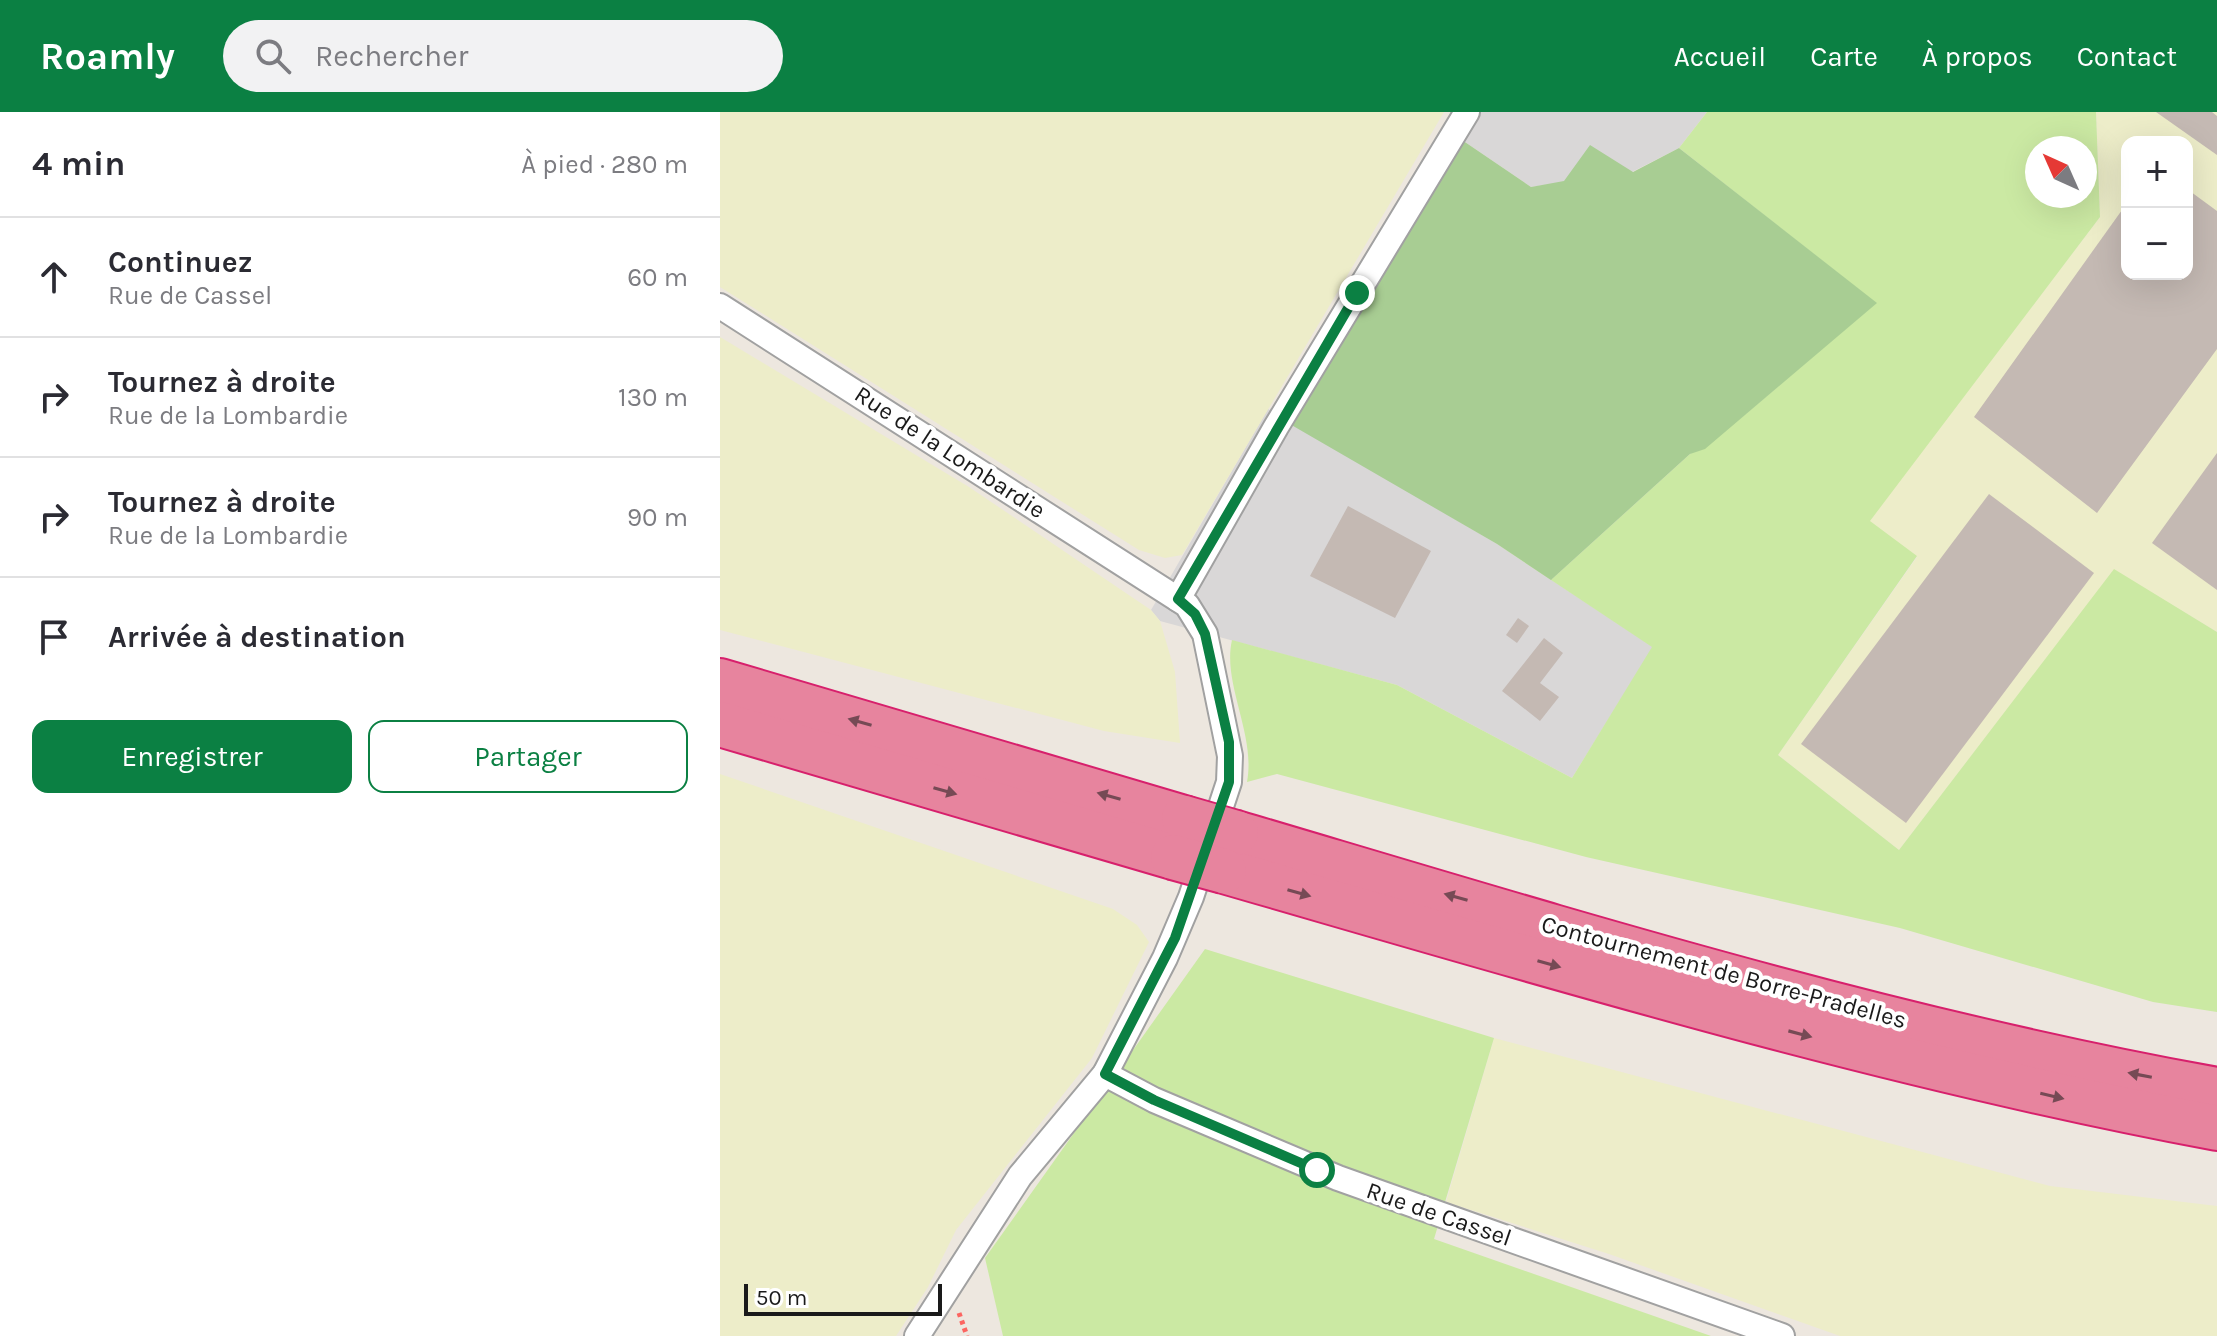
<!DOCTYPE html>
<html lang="fr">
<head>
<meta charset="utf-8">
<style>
  :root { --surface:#fff; --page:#f2f2f3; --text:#2b2b33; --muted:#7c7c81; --line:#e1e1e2; --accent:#0b8043 }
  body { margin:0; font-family:Karla,sans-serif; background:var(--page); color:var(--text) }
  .controls { position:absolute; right:24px; top:24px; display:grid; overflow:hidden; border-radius:16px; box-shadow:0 8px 32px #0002 }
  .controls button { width:72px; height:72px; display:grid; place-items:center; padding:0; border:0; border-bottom:2px solid var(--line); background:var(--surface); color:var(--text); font:40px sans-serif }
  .compass { position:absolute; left:1305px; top:24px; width:72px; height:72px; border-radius:50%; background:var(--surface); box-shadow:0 8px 32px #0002; rotate:315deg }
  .scale { position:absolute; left:24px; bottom:20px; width:198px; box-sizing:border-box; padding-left:8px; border:4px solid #1a1a1a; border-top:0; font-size:22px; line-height:28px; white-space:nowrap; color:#1a1a1a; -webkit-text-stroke:6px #fff; paint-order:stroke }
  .stop { position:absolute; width:24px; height:24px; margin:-18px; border:6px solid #0b8043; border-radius:50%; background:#fff }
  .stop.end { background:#0b8043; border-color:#fff; box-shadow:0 2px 8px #0008 }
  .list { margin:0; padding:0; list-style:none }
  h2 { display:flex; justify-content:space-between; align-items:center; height:104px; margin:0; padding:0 32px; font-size:34px }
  h2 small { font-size:26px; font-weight:400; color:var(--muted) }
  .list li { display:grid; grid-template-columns:52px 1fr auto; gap:24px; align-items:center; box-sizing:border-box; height:120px; padding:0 32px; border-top:2px solid var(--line) }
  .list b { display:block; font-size:30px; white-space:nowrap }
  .list p { margin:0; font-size:26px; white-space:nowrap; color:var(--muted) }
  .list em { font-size:26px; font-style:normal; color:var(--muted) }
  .actions { display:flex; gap:16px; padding:24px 32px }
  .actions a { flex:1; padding:18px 0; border:2px solid var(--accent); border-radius:16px; text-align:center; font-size:28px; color:var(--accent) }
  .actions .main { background:var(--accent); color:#fff }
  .icon { flex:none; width:44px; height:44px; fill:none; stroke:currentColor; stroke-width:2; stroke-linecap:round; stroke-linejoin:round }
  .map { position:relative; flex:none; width:1497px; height:1224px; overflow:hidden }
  header { display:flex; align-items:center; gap:48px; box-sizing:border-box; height:112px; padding:0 40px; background:var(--accent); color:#fff }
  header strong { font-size:38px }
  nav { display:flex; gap:44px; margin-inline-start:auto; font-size:28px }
  .search { width:560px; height:72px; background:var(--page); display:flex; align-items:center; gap:20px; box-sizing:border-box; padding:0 28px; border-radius:44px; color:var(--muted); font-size:30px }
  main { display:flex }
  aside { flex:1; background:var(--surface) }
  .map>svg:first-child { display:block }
  .residential { fill:#d9d7d7 }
  .farmland { fill:#ededc9; fill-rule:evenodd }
  .grass { fill:#cbe9a3; fill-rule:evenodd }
  .forest { fill:#a8cd93 }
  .building { fill:#c4b9b3 }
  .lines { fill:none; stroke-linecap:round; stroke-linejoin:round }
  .street-casing { stroke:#a1a1a1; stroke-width:28 }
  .highway-casing { stroke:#d7206c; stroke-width:48 }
  .path { stroke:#fc6561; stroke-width:5; stroke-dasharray:4 4; stroke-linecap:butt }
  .street { stroke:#fff; stroke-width:24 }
  .highway { stroke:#e7849e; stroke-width:44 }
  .highway-bridge-casing { stroke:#d7206c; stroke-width:48; stroke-linecap:butt }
  .highway-bridge { stroke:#e7849e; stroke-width:44 }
  .oneway { fill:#764a55 }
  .route { stroke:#0b8043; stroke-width:10 }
  .labels { text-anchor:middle; stroke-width:8; stroke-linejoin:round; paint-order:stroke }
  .street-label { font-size:24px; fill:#1a1a1a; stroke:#fff }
</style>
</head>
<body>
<header>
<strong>Roamly</strong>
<div class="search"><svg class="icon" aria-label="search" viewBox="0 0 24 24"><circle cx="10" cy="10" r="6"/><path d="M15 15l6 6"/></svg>Rechercher</div>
<nav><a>Accueil</a><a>Carte</a><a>À propos</a><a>Contact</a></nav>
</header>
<main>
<aside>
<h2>4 min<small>À pied · 280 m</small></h2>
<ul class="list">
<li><svg class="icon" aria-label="ahead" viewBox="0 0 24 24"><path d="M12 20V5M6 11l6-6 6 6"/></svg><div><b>Continuez</b><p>Rue de Cassel</p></div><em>60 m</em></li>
<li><svg class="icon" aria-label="right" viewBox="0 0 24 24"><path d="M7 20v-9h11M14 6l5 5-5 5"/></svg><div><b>Tournez à droite</b><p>Rue de la Lombardie</p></div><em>130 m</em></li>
<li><svg class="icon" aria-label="right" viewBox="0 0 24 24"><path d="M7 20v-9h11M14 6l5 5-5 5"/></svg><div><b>Tournez à droite</b><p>Rue de la Lombardie</p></div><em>90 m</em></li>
<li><svg class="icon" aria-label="arrive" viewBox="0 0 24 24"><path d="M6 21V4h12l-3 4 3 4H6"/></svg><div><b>Arrivée à destination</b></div></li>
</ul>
<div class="actions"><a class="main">Enregistrer</a><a>Partager</a></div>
</aside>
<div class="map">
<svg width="1497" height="1224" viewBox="0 0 1497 1224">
  <rect width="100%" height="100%" fill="#ede7df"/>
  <g class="residential">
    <path d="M757,0H987L959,36L912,60L811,75L739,26Z"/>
    <path d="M548,297L777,432L933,535L852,666L677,573L440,509L431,498Z"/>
  </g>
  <g class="farmland">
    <path d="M0,0H724L462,443L445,446L419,438L0,175Z"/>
    <path d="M1376,0H1497V520L1394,458L1179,738L1058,643L1197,445L1149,409L1380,105ZM1407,30H1467V162H1407Z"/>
    <path d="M0,225L249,375L431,498L440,509L455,560L460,631L384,619L0,518Z"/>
    <path d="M0,662L393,797L417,813L429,830L372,946L236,1118L208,1175L176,1224H0Z"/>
    <path d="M774,926L1330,1074L1497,1094V1224H1120L889,1142L726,1090Z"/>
  </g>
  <g class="grass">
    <path d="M987,0H1376L1380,105L1150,409L1197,444L1058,643L1179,738L1394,457L1497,520V900L1433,890L1180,816L866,745L557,662L527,670C536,622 502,572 512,528L677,573L852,666L932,535L777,432L832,467L970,342L1022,305L1156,191L959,36ZM1317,36H1365V84H1317Z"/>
    <path d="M485,837L774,926L714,1127L991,1224H283L265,1146Z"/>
  </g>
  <path class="forest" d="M739,26L811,75L844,69L870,33L913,60L959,36L1157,191L985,337L970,342L831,468L777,432L568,311Z"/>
  <g class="building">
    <path d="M1436,0H1492L1497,4V43Z"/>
    <path d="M1467,77L1497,99V237L1377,401L1254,305L1407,91V162H1467Z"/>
    <path d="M1497,341V478L1432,431Z"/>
    <path d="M1269,382L1374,461L1186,711L1081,632Z"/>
    <path d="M628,394L711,439L675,506L590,464Z"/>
    <path d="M798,506L809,514L797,531L786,523Z"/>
    <path d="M824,526L843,541L820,571L839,585L820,609L782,579Z"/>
  </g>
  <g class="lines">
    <defs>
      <g id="street">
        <path d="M0,194L467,493L485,522L510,644L509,670L471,785L445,846L385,962L300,1064L197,1224"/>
        <path d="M458,487L556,315L747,0"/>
        <path d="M385,962L434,988L618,1066L1062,1224"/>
      </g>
      <g id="highway">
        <path d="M0,569L464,706"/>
        <path d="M0,612L453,745"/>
        <path d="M516,721C840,817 1164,918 1497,978"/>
        <path d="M504,759C833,854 1161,953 1497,1016"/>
      </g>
    </defs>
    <use href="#street" class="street-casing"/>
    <use href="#highway" class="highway-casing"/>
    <path class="path" d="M239,1201L247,1224"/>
    <use href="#street" class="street"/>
    <use href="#highway" class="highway"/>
    <defs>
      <g id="highway-bridge">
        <path d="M464,706L516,721"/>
        <path d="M453,745L504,759"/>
      </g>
    </defs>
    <use href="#highway-bridge" class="highway-bridge-casing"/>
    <use href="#highway-bridge" class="highway-bridge"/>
  </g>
  <defs><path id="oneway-solid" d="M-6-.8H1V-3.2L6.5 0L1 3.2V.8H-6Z" transform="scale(2)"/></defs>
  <g class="oneway">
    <use href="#oneway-solid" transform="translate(140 610) rotate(-164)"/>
    <use href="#oneway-solid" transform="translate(225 679) rotate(16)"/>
    <use href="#oneway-solid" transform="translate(389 684) rotate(-164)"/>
    <use href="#oneway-solid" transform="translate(579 781) rotate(16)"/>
    <use href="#oneway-solid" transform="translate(736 785) rotate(-164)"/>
    <use href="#oneway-solid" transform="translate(829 852) rotate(16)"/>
    <use href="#oneway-solid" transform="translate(1080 922) rotate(15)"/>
    <use href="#oneway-solid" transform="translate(1420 963) rotate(-169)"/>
    <use href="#oneway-solid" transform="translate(1332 984) rotate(13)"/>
  </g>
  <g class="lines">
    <path class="route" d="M597,1058L434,988L385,962L455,826L509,670V630L485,522L475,502L458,487L637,181"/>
  </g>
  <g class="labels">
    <g class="street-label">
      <text transform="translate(230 340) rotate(33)" y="8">Rue de la Lombardie</text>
      <text transform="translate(1004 860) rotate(15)" y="8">Contournement de Borre-Pradelles</text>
      <text transform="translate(719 1102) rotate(19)" y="8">Rue de Cassel</text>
    </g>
  </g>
</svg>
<div class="controls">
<button>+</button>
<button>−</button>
</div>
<svg class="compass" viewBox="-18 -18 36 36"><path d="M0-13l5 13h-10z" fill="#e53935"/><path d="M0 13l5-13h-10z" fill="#7c7c81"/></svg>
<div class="scale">50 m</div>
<div class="stop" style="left:597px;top:1058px"></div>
<div class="stop end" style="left:637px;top:181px"></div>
</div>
</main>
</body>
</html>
